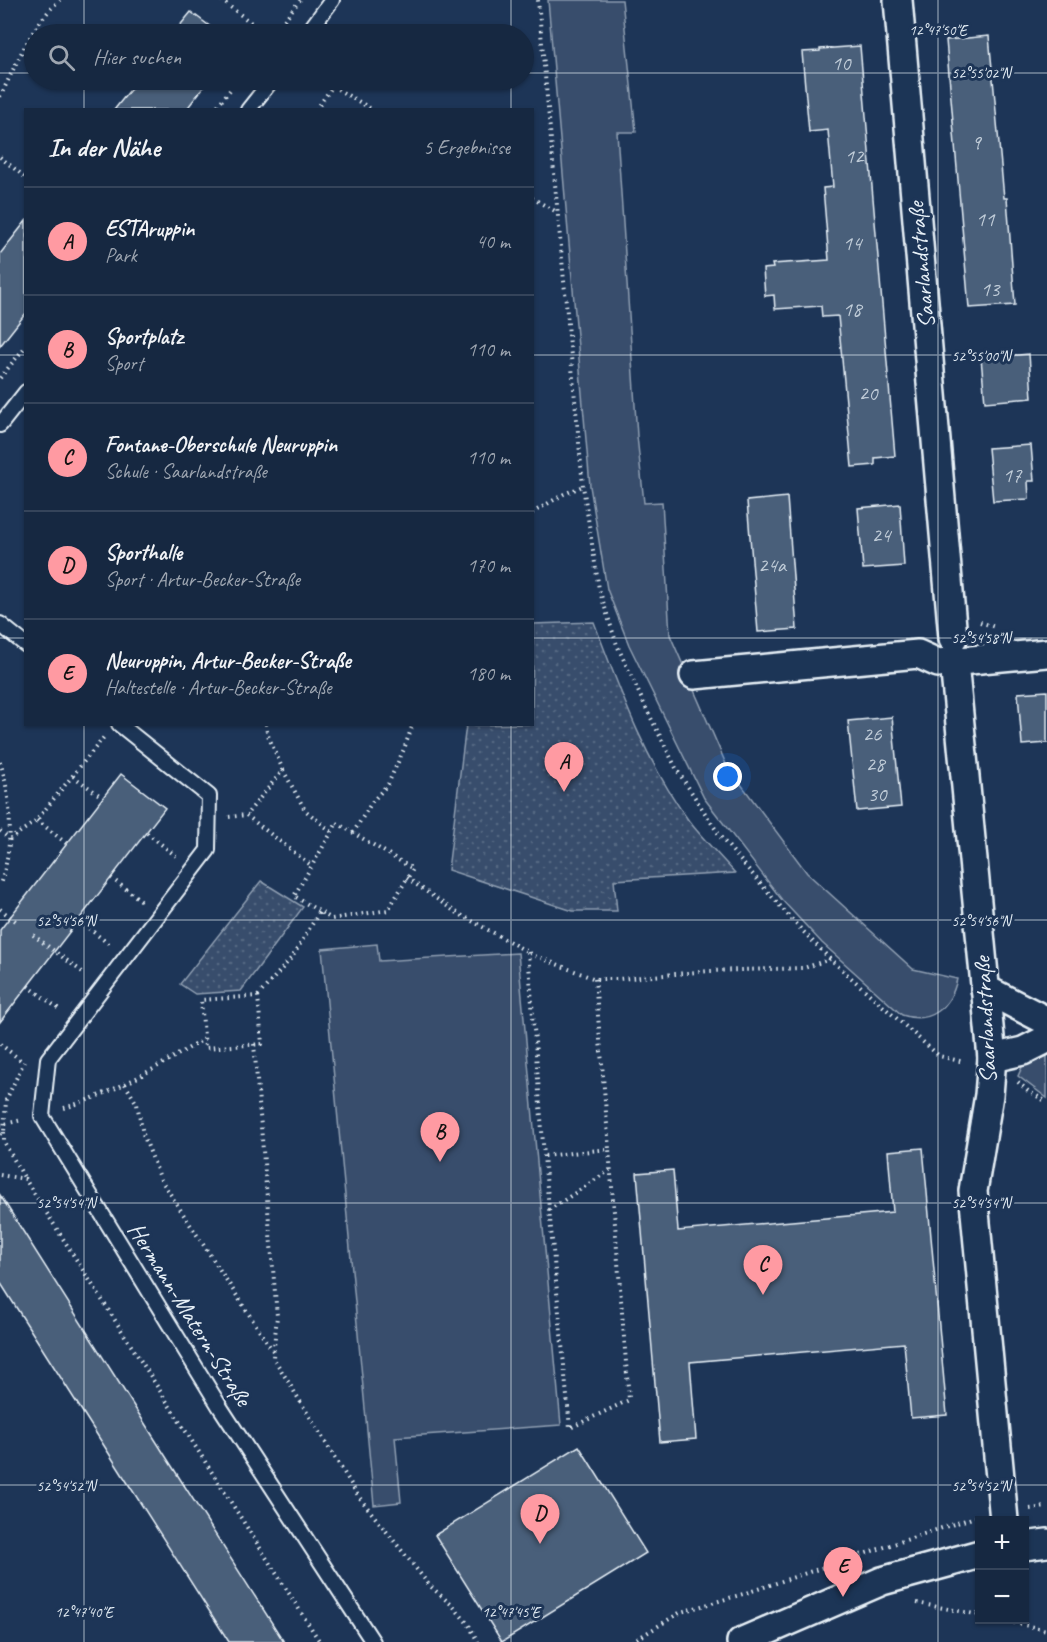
<!DOCTYPE html>
<html lang="de">
<head>
<meta charset="utf-8">
<style>
  :root { --surface:#162841; --page:#23344c; --text:#f1f3f6; --muted:#9ea6b1; --line:#35445a; --accent:#ff9aa2 }
  body { margin:0; font-family:Caveat,sans-serif; background:var(--page); color:var(--text) }
  .controls { position:absolute; right:18px; bottom:18px; display:grid; overflow:hidden; border-radius:0px; box-shadow:0 2px 4px #0004 }
  .controls button { width:54px; height:54px; display:grid; place-items:center; padding:0; border:0; border-bottom:2px solid var(--line); background:var(--surface); color:var(--text); font:30px sans-serif }
  .you { position:absolute; left:728px; top:777px; width:21px; height:21px; margin:-15px; border:4px solid #fff; border-radius:50%; background:#1a73e8; box-shadow:0 0 0 9px #1a73e833 }
  .badge { display:grid; place-items:center; width:39px; height:39px; border-radius:50%; background:var(--accent); color:#111; font-size:20px; font-weight:700 }
  .pin { position:absolute; translate:-50% -50px; filter:drop-shadow(0 2px 3px #0008) }
  .pin::after { content:''; position:absolute; top:32px; width:21px; height:18px; background:inherit; clip-path:polygon(0 0,100% 0,50% 100%) }
  .list { margin:0; padding:0; list-style:none }
  h2 { display:flex; justify-content:space-between; align-items:center; height:78px; margin:0; padding:0 24px; font-size:26px }
  h2 small { font-size:20px; font-weight:400; color:var(--muted) }
  .list li { display:grid; grid-template-columns:39px 1fr auto; gap:18px; align-items:center; box-sizing:border-box; height:108px; padding:0 24px; border-top:2px solid var(--line) }
  .list b { display:block; font-size:22px; white-space:nowrap }
  .list p { margin:0; font-size:20px; white-space:nowrap; color:var(--muted) }
  .list em { font-size:20px; font-style:normal; color:var(--muted) }
  .icon { flex:none; width:33px; height:33px; fill:none; stroke:currentColor; stroke-width:2; stroke-linecap:round; stroke-linejoin:round }
  .map { position:relative; flex:none; width:1047px; height:1642px; overflow:hidden }
  .search { position:absolute; background:var(--surface); box-shadow:0 2px 4px #0004; left:24px; top:24px; width:510px; height:66px; display:flex; align-items:center; gap:15px; box-sizing:border-box; padding:0 21px; border-radius:33px; color:var(--muted); font-size:22px }
  .panel { position:absolute; background:var(--surface); box-shadow:0 2px 4px #0004; left:24px; top:108px; width:510px; height:618px; border-radius:0px }
  .map>svg:first-child { display:block }
  .green { fill:#374d6c; stroke:#909fb2; stroke-width:1.5 }
  .park { fill:url(#park-dots); stroke:#909fb2; stroke-width:1.5 }
  .building { fill:#495e7a; stroke:#e8f1f8; stroke-width:1.5 }
  .lines { fill:none; stroke-linecap:round; stroke-linejoin:round }
  .lane-casing { stroke:#e8f1f8; stroke-width:18 }
  .street-casing { stroke:#e8f1f8; stroke-width:32 }
  .path { stroke:#e8f1f8; stroke-width:4; stroke-dasharray:1.5 4.5; stroke-linecap:butt }
  .lane { stroke:#1d3557; stroke-width:14 }
  .street { stroke:#1d3557; stroke-width:27 }
  .ticks { fill:none; stroke:#e8f1f8; stroke-width:1.5; stroke-opacity:0.45 }
  .labels { text-anchor:middle; stroke-width:6; stroke-linejoin:round; paint-order:stroke }
  .number-label { font-size:21px; fill:#c0ccd8 }
  .street-label { font-size:24px; fill:#e8f1f8; stroke:#1d3557 }
  .ticks-label { font-size:15px; text-anchor:middle; fill:#e8f1f8; stroke:#1d3557; stroke-width:6; stroke-linejoin:round; paint-order:stroke }
</style>
</head>
<body>
<div class="map">
<svg width="1047" height="1642" viewBox="0 0 1047 1642">
  <defs>
    <pattern id="park-dots" width="8" height="8" patternUnits="userSpaceOnUse" patternTransform="scale(1.5)"><rect width="8" height="8" fill="#374d6c"/><path d="M2 2h.1M6 6h.1" fill="none" stroke="#546782" stroke-width="1.8" stroke-linecap="round"/></pattern>
  </defs>
  <rect width="100%" height="100%" fill="#1d3557"/>
  <filter id="ink" filterUnits="userSpaceOnUse"><feTurbulence type="fractalNoise" baseFrequency=".0167" numOctaves="2"/><feDisplacementMap in="SourceGraphic" scale="12" xChannelSelector="R" yChannelSelector="G"/><feConvolveMatrix kernelMatrix="1 2 1 2 8 2 1 2 1" color-interpolation-filters="sRGB"/></filter>
  <g filter="url(#ink)">
    <g class="green">
      <path d="M548,0H622L636,132H617L637,436L644,503L662,502L670,635L726,764L807,873L913,969L957,979C951,1007 931,1025 902,1015L822,943L782,900L704,798L629,645L607,589L590,486Z"/>
      <path d="M377,944L379,961L518,953L561,1425L395,1437L401,1502L374,1505L322,949Z"/>
      <path d="M1047,1045V1098L1018,1076L1022,1067V1057Z"/>
    </g>
    <g class="park">
      <path d="M594,622C620,691 645,761 689,821C703,839 720,856 735,873L614,880L617,911H573L448,870L466,725L532,724L533,624Z"/>
      <path d="M261,881L303,907L241,991L195,994L180,984Z"/>
    </g>
    <g class="building">
      <path d="M191,12L220,34H173Z"/>
      <path d="M989,36L1004,198H1007L1015,305L969,308L946,40Z"/>
      <path d="M860,46L895,456L875,458V465L852,467L838,316L822,317L821,306L775,309L774,295L765,296L763,269L773,268L772,264L829,260L823,188L833,187L828,130L809,132L802,52L820,51V49Z"/>
      <path d="M138,80H209L186,110H114Z"/>
      <path d="M26,221V313L0,346V254Z"/>
      <path d="M1029,354L1032,398L985,402L981,358Z"/>
      <path d="M1031,445L1034,481H1028L1029,499L993,501L988,448Z"/>
      <path d="M787,497L797,629L758,632L747,501Z"/>
      <path d="M900,504L904,566L863,569L858,508Z"/>
      <path d="M1047,691V743L1022,745L1018,693Z"/>
      <path d="M892,717L901,807L857,811L848,721Z"/>
      <path d="M121,774L165,808L0,1022V930Z"/>
      <path d="M923,1148L947,1415L911,1418L904,1343L690,1362L696,1439L660,1442L637,1173L673,1170L678,1231L893,1212L888,1151Z"/>
      <path d="M0,1195L168,1460L284,1642H229L129,1485L0,1282Z"/>
      <path d="M579,1446L646,1553L502,1642L435,1535Z"/>
    </g>
    <g class="lines">
      <defs>
        <g id="lane">
          <path d="M307,34L332,0"/>
          <path d="M248,110L272,80"/>
          <path d="M0,425L26,392"/>
          <path d="M0,624L26,645"/>
          <path d="M119,724L209,796L208,850L48,1059L42,1116L220,1407L373,1642"/>
        </g>
        <g id="street">
          <path d="M898,0L953,638"/>
          <path d="M954,662L992,1058L989,1095L973,1191L1004,1520"/>
          <path d="M694,675L918,654L938,663L1047,653"/>
          <path d="M985,989L1047,1021"/>
          <path d="M992,1058L1023,1051L1047,1039"/>
          <path d="M1024,1546L1047,1543"/>
          <path d="M741,1642L882,1581L980,1554"/>
        </g>
      </defs>
      <use href="#lane" class="lane-casing"/>
      <use href="#street" class="street-casing"/>
      <g class="path">
        <path d="M221,0L266,34"/>
        <path d="M538,0L583,486L599,589L617,645L644,704L677,770L722,839L794,922L830,959L939,1056L964,1062"/>
        <path d="M273,34L300,0"/>
        <path d="M322,80L373,110"/>
        <path d="M0,97C17,63 31,25 60,0"/>
        <path d="M214,110L238,80"/>
        <path d="M316,110L332,87"/>
        <path d="M0,157L26,178"/>
        <path d="M532,198L555,211"/>
        <path d="M0,378L26,346"/>
        <path d="M532,513L564,494L583,486"/>
        <path d="M980,622L995,627"/>
        <path d="M266,724L267,733L283,770L246,815L312,866"/>
        <path d="M0,762C12,798 14,848 0,884"/>
        <path d="M283,770L305,810L332,832"/>
        <path d="M73,776L102,797"/>
        <path d="M229,817L246,815"/>
        <path d="M37,820L67,844"/>
        <path d="M337,823L413,869L388,910L332,919L294,896Z"/>
        <path d="M0,831L10,839L35,822L104,737"/>
        <path d="M147,833L176,856"/>
        <path d="M353,833L372,802L388,784L404,749L413,724"/>
        <path d="M111,878L142,901"/>
        <path d="M407,878L454,911L510,942L533,955L595,979H619L709,971L804,968L830,959"/>
        <path d="M0,909L17,922"/>
        <path d="M79,921L109,944"/>
        <path d="M33,935L85,974"/>
        <path d="M528,952L544,1156L570,1428L629,1400L609,1149L544,1156"/>
        <path d="M595,979L609,1149"/>
        <path d="M28,986L59,1009"/>
        <path d="M258,996L262,1044L205,1048L201,1000Z"/>
        <path d="M258,996L293,956L320,911"/>
        <path d="M0,1044L23,1062"/>
        <path d="M254,1044L277,1316L273,1357L359,1497L430,1586L453,1606L469,1625L478,1642"/>
        <path d="M1018,1082L1028,1091L1047,1102"/>
        <path d="M125,1084L137,1104L143,1134L161,1180L273,1351"/>
        <path d="M64,1108C115,1093 159,1066 204,1039"/>
        <path d="M0,1125L22,1120"/>
        <path d="M4,1132V1142L25,1179"/>
        <path d="M0,1134L4,1132L6,1100L24,1062"/>
        <path d="M0,1175L25,1179L320,1642"/>
        <path d="M549,1210L610,1170"/>
        <path d="M1030,1509L1047,1507"/>
        <path d="M917,1603L980,1615"/>
        <path d="M1002,1620L1047,1630"/>
        <path d="M632,1642L681,1612L743,1594L975,1517"/>
      </g>
      <use href="#lane" class="lane"/>
      <use href="#street" class="street"/>
    </g>
  </g>
  <path class="ticks" d="M84,0V34M511,0V34M938,0V1642M0,73H34M524,73H1047M84,80V110M511,80V110M0,355H26M532,355H1047M0,638H26M532,638H1047M84,724V1642M511,724V1642M0,920H1047M0,1203H1047M0,1485H1047"/>
  <g class="labels">
    <g class="number-label">
      <text x="841" y="70">10</text>
      <text x="976" y="149">9</text>
      <text x="854" y="163">12</text>
      <text x="985" y="226">11</text>
      <text x="852" y="250">14</text>
      <text x="990" y="296">13</text>
      <text x="852" y="316">18</text>
      <text x="868" y="400">20</text>
      <text x="1012" y="482">17</text>
      <text x="881" y="542">24</text>
      <text x="772" y="572">24a</text>
      <text x="872" y="741">26</text>
      <text x="875" y="771">28</text>
      <text x="877" y="801">30</text>
    </g>
    <g class="street-label">
      <text transform="translate(921 265) rotate(-95)" y="8">Saarlandstraße</text>
      <text transform="translate(985 1020) rotate(-93)" y="8">Saarlandstraße</text>
      <text transform="translate(190 1314) rotate(58)" y="8">Hermann-Matern-Straße</text>
    </g>
  </g>
  <g class="ticks-label">
    <text x="938" y="35">12°47'50"E</text>
    <text x="981" y="78">52°55'02"N</text>
    <text x="981" y="361">52°55'00"N</text>
    <text x="981" y="643">52°54'58"N</text>
    <text x="66" y="926">52°54'56"N</text>
    <text x="981" y="926">52°54'56"N</text>
    <text x="66" y="1208">52°54'54"N</text>
    <text x="981" y="1208">52°54'54"N</text>
    <text x="66" y="1491">52°54'52"N</text>
    <text x="981" y="1491">52°54'52"N</text>
    <text x="84" y="1617">12°47'40"E</text>
    <text x="511" y="1617">12°47'45"E</text>
  </g>
</svg>
<div class="controls">
<button>+</button>
<button>−</button>
</div>
<div class="you"></div>
<div class="pin badge" style="left:564px;top:792px">A</div>
<div class="pin badge" style="left:440px;top:1162px">B</div>
<div class="pin badge" style="left:763px;top:1295px">C</div>
<div class="pin badge" style="left:540px;top:1544px">D</div>
<div class="pin badge" style="left:843px;top:1597px">E</div>
<div class="search"><svg class="icon" aria-label="search" viewBox="0 0 24 24"><circle cx="10" cy="10" r="6"/><path d="M15 15l6 6"/></svg>Hier suchen</div>
<section class="panel">
<h2>In der Nähe<small>5 Ergebnisse</small></h2>
<ul class="list">
<li><span class="badge">A</span><div><b>ESTAruppin</b><p>Park</p></div><em>40 m</em></li>
<li><span class="badge">B</span><div><b>Sportplatz</b><p>Sport</p></div><em>110 m</em></li>
<li><span class="badge">C</span><div><b>Fontane-Oberschule Neuruppin</b><p>Schule · Saarlandstraße</p></div><em>110 m</em></li>
<li><span class="badge">D</span><div><b>Sporthalle</b><p>Sport · Artur-Becker-Straße</p></div><em>170 m</em></li>
<li><span class="badge">E</span><div><b>Neuruppin, Artur-Becker-Straße</b><p>Haltestelle · Artur-Becker-Straße</p></div><em>180 m</em></li>
</ul>
</section>
</div>
</body>
</html>
